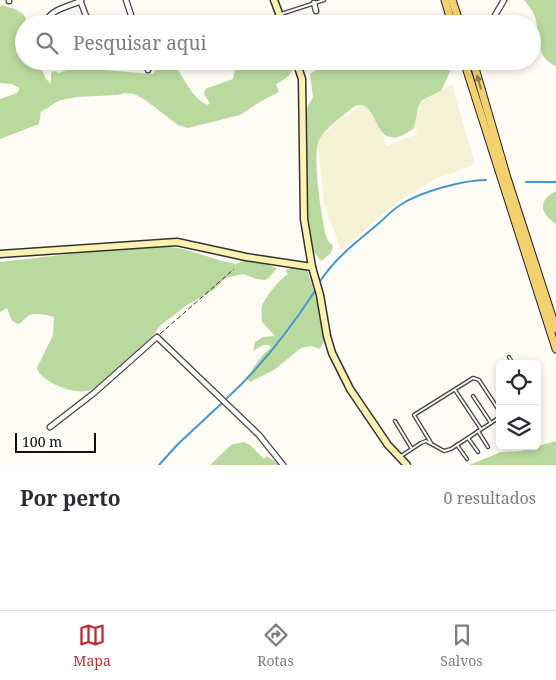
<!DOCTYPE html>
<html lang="pt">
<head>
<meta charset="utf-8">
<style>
  :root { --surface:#fff; --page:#f2f2f3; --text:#2b2b33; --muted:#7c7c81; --line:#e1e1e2; --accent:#be2c36 }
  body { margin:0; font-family:"Noto Serif",serif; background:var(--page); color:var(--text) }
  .controls { position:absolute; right:15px; bottom:15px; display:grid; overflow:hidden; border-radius:8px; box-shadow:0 2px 8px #0003 }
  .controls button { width:45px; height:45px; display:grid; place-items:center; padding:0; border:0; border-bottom:1px solid var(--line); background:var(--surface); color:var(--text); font:25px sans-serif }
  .scale { position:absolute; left:15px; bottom:12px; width:81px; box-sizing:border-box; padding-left:5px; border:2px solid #111; border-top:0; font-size:14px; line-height:18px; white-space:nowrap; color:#111; -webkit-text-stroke:4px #fff; paint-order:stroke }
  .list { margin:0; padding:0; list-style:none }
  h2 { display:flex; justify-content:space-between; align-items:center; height:65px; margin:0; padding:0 20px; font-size:21px }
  h2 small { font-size:16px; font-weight:400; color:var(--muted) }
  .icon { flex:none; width:28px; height:28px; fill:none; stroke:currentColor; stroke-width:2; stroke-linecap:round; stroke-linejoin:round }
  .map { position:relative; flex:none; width:556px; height:465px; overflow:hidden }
  .search { position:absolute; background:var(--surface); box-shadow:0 2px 8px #0003; left:15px; right:15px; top:15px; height:55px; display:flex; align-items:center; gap:12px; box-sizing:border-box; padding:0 18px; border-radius:28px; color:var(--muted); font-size:19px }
  .sheet { height:145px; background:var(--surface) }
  nav { display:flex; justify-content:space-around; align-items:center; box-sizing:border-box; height:70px; border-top:1px solid var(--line); background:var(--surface); font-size:14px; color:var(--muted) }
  nav a { display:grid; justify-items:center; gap:2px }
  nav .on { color:var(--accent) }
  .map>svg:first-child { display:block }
  .farmland { fill:#f5f1d5 }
  .forest { fill:#bad99e }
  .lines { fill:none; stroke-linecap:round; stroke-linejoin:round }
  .stream { stroke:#4497ca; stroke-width:2 }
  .lane-casing { stroke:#444; stroke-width:4.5 }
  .street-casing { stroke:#444; stroke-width:7 }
  .secondary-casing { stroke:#333; stroke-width:9 }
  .primary-casing { stroke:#222; stroke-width:9 }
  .path { stroke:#333; stroke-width:1; stroke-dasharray:5 2.5; stroke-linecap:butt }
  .lane { stroke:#fff; stroke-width:2 }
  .street { stroke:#fff; stroke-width:4.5 }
  .secondary { stroke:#fcf2b2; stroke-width:6 }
  .primary { stroke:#f4d170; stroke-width:7 }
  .oneway { fill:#8e7b45 }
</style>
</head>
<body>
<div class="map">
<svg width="556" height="465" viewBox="0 0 556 465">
  <rect width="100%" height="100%" fill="#fffcf5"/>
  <path class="farmland" d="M452,85L475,164L433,180L397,202L341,250L324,203L318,147L319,138L342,118L372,100L386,146L417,134L412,106Z"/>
  <g class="forest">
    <path d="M524,0H556V66C534,57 541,36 535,17C533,11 528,5 524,0Z"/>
    <path d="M2,5C14,10 25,9 27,24H24V61H38L46,79L50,83L51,82V73L54,71L59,73L67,70L94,69L152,74L155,72V61C161,61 166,61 171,64C183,70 188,97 208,105L210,103L204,94L205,89L233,79L236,65L239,61H293C295,74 285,79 276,84L279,92L263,100L240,115L188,128L178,125L144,99L134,94L125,93L117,95L76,97L58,101L41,112L39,124L0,139V99L17,93L19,90V88L12,84L0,83V7Z"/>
    <path d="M338,61H447L452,67L441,91L422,100L418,107L414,128C370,161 382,97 355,106C345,114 324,129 319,140C312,156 321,213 325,232L328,241L333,246L331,253L321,261L308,244L303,115L313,97L310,74L316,70Z"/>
    <path d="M556,191V224C540,213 537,201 556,191Z"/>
    <path d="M163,246L184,249L222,261L236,264L243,261H249L268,265L277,268L269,278L265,280L257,279L243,274L225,278L215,289L187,305L161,325L138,354L96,389C89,391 82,392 75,391C63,389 40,380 37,368L53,335L54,317C47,315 34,312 28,316C23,320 23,322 18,324L12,321L7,308L0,312V262L113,249Z"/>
    <path d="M292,268L307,270L325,325L326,337L320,349L311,346L301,348L274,370L250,382L248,380C252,366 261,357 271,347L269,345H263L253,351L255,342L263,337L275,336L262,322C262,317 261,311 262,306C266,296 279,280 288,274L285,270Z"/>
    <path d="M556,441V465H469L501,452L520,451Z"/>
    <path d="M243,442L250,445L264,459L267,456L279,465H210L231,445Z"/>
  </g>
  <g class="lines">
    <g class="stream">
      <path d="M526,182H556"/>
      <path d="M321,280C335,258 359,240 378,224C386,217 393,209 402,204C420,192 463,180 486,180"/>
      <path d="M227,398C261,367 290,329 315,291"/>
      <path d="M159,465L178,444L221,404"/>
    </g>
    <defs>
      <g id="lane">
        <path d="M281,14L324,0"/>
        <path d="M509,357L513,364"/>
        <path d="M455,390L481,429"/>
        <path d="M473,396L491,423"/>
        <path d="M395,421L412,449"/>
        <path d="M478,431L488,447"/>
        <path d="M468,438L478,452"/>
        <path d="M431,443L414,415L473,378L479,380L500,412"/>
        <path d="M457,445L467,459"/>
        <path d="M401,456L421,443L426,441L444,451L451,449L500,417"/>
      </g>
      <g id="street">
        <path d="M9,0V1"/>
        <path d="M80,0L89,24"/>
        <path d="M126,0L134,24"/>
        <path d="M314,3L316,11"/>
        <path d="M46,24C47,10 70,6 81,1"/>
        <path d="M490,24L504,0"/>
        <path d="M146,61L148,70"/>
        <path d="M50,427L94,393L157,337L259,435L283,465"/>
      </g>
      <g id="secondary">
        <path d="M274,0L283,24"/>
        <path d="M296,61L302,79L304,219L312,267L320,295L327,336L332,353L350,389L388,445L407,465"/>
        <path d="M0,254L177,242L246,257L312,267"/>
      </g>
      <g id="primary">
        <path d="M445,0L452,24"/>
        <path d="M452,0L460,24"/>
        <path d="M464,61L556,349"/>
        <path d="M473,61L507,178L556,329"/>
      </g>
    </defs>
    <use href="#lane" class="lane-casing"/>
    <use href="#street" class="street-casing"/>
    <use href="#secondary" class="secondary-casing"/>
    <use href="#primary" class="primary-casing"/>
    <path class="path" d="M160,334L234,269"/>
    <use href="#lane" class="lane"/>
    <use href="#street" class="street"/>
    <use href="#secondary" class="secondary"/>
    <use href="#primary" class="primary"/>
  </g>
  <defs><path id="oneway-solid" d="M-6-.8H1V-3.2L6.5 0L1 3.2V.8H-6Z" transform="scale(1.25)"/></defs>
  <use class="oneway" href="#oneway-solid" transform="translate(479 82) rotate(-106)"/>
</svg>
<div class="controls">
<button><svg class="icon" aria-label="locate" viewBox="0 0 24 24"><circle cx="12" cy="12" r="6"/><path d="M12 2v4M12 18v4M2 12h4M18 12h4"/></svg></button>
<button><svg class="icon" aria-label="layers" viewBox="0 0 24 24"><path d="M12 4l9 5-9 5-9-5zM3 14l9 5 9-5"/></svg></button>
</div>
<div class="scale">100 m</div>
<div class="search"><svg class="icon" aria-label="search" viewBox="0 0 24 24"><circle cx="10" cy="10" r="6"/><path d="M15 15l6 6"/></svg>Pesquisar aqui</div>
</div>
<section class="sheet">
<h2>Por perto<small>0 resultados</small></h2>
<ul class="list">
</ul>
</section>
<nav>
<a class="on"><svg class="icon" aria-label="map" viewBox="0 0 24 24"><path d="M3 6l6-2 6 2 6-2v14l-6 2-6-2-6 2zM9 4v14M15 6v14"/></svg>Mapa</a>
<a><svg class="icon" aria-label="directions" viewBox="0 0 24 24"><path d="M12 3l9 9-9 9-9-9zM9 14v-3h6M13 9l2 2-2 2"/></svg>Rotas</a>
<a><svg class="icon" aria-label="saved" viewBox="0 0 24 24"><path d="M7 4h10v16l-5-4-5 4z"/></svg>Salvos</a>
</nav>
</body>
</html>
